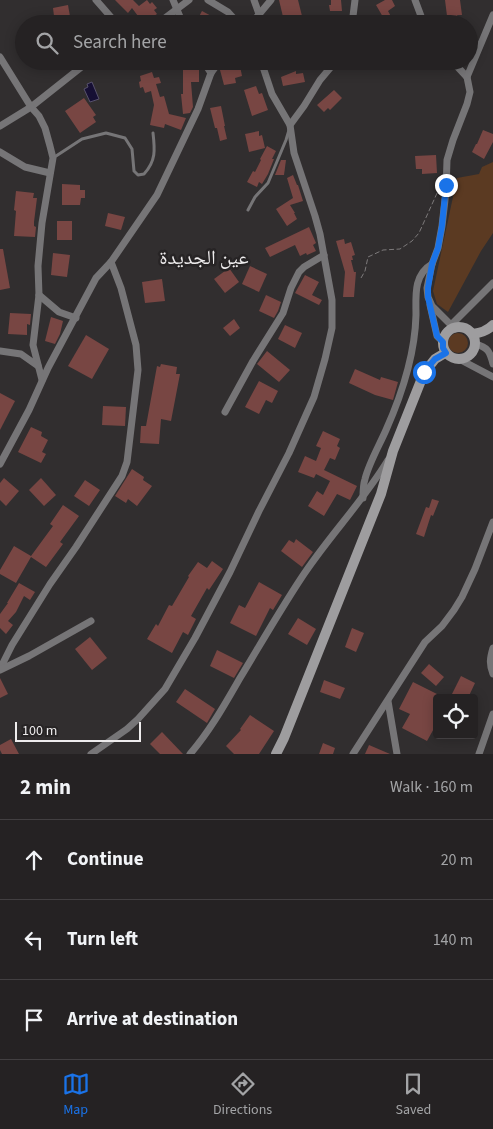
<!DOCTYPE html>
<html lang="en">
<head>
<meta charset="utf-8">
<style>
  :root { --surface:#252223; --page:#2d2a2b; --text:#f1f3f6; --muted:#a3a4a6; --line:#423f41; --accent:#1a73e8 }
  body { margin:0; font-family:"Source Sans 3","Noto Naskh Arabic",sans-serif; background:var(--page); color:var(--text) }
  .controls { position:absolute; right:15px; bottom:15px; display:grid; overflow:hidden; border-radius:5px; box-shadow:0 2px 12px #0003 }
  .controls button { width:45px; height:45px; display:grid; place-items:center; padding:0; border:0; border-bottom:1px solid var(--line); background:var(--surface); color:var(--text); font:25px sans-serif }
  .scale { position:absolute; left:15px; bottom:12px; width:126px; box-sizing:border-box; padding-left:5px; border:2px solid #eeeced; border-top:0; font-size:14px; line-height:18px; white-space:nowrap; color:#eeeced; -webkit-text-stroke:4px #272425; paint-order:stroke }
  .stop { position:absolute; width:15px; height:15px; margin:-11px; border:4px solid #1a73e8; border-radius:50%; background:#fff }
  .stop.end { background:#1a73e8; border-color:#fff; box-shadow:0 1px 5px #0008 }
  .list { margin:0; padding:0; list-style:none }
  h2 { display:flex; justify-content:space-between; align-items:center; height:65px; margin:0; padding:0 20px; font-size:21px }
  h2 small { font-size:16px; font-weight:400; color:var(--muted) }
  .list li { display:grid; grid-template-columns:32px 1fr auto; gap:15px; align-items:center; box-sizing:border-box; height:80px; padding:0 20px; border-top:1px solid var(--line) }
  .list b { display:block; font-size:19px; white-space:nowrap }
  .list em { font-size:16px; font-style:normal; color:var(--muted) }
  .icon { flex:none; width:28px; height:28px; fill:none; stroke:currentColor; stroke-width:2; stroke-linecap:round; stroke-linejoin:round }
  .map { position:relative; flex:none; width:493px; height:754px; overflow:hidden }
  .search { position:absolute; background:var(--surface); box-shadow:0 2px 12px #0003; left:15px; right:15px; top:15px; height:55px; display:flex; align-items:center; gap:12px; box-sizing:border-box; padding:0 18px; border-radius:28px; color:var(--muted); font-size:19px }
  .sheet { height:305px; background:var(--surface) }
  nav { display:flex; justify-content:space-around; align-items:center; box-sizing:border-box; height:70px; border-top:1px solid var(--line); background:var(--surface); font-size:14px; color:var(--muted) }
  nav a { display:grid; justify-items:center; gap:2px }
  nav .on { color:var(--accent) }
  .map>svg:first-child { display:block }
  .green { fill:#5b3a22 }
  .water { fill:#160f34; stroke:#57516c }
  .building { fill:#784643 }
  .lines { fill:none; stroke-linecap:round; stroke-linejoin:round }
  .path { stroke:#7d7a7b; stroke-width:1; stroke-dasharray:5 2.5; stroke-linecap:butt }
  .lane { stroke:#767577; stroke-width:3 }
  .street { stroke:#767577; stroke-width:7 }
  .secondary { stroke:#9e9d9f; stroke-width:10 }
  .route { stroke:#1a73e8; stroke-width:6 }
  .labels { text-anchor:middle; stroke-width:5; stroke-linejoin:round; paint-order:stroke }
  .quarter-label { font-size:20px; fill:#eeeced; stroke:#272425 }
</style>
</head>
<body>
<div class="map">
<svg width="493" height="754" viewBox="0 0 493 754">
  <rect width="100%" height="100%" fill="#312e2f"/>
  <g class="green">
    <path d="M493,162V233L481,251L448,312L437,304L433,291L457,178L479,174L482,167Z"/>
    <circle cx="458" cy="343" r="10"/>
  </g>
  <path class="water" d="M92,82L99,99L90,102L84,89L88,87L87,84Z"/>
  <g class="building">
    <path d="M115,0H133L139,6L147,0L150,4L152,2L157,8L154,10L157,14L145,22L143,19L141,20L132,8L128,13Z"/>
    <path d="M279,0H298L302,16L284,21Z"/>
    <path d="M331,0H341L342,11H330L329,5H331Z"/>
    <path d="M385,0H392L395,6L388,11L395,24H387L376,5Z"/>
    <path d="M445,0H460L462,15H457L461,24H448Z"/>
    <path d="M68,5L71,22L55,24L53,8Z"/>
    <path d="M202,11L215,18L211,24H195Z"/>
    <path d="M233,61H239L242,76L235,78L236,83L224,85L220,70L227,69L225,63Z"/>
    <path d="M279,61H303L304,65L280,69Z"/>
    <path d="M409,61H430V62L412,69L411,68L407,70L405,63Z"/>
    <path d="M183,66H199V82H191L193,107L190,113L183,114L181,94H183Z"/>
    <path d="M296,71V74L303,73L305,82L283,86L281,77Z"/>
    <path d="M152,72L154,78L159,77L161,83L156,84L160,97L164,96L169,114L186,118L181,130L165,124L164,128L150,125L154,105L151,91L145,93L143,87L140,88L139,82L141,81L140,76Z"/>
    <path d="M256,86L259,94L262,93L268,110L252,116L244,90Z"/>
    <path d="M334,90L342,98L330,110L328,108L324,112L317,105Z"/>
    <path d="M84,98L96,115L93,117L96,122L80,133L65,111Z"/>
    <path d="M221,106L225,126H224L227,139L220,141L217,128H215L210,108Z"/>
    <path d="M483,130L493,134V142L484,159L472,152L476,144H477Z"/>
    <path d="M259,131V136L262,135L265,148L249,152L245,134Z"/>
    <path d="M267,146L276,151L272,159H274L268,174L262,184L259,182L257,187L247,182L253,171L255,172L261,160L260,159Z"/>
    <path d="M436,155L437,173L422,174V169H416L415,156Z"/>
    <path d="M281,160H286L284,175H275Z"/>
    <path d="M293,175L297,185H298L303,201L290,205L295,213H294L297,219L287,226L276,209L293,198L287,178Z"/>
    <path d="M62,184L80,185V190H85V198H81L80,205H62Z"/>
    <path d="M16,191L34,193L33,198H37L34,222V226L36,227L35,237L14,236L16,211L14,210Z"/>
    <path d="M108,213L125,217L121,230L105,226Z"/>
    <rect x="57" y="221" width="15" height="19"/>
    <path d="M309,227L316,243L313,245L316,251L307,255L306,253L300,256L295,245L270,257L265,248Z"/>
    <path d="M344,239L345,244L351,242L355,255L352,256L353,260H351L354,272H356L354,297H343L345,272L336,241Z"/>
    <path d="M0,249H3L10,288L0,290Z"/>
    <path d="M53,253L70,255L67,277L51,275Z"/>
    <path d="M250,266L267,274L259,292L242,284Z"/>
    <path d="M229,268L239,282L225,293L214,279Z"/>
    <path d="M305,275L319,282L312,295L322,300L319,305L295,293Z"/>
    <path d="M162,279L165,301L145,303L142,282Z"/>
    <path d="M266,295L281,302L278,311L274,318L259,311Z"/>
    <path d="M10,313L31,314L30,325L27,324V335L8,334Z"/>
    <path d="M51,317L63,321L60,334L55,344L45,341Z"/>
    <path d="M234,319L240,328L230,336L223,328Z"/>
    <path d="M285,325L302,333L295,348L278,339Z"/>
    <path d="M86,335L109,349L92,379L68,366Z"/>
    <path d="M267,351L290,370L279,382L257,364Z"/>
    <path d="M161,364L177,367L176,374H180L171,421L161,419L159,444L140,443L141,426H146L157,366L160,367Z"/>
    <path d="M355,369L380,380L381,377L398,382L393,400L375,395L349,383Z"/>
    <path d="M259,381L278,391L272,403L266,400L259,414L245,407Z"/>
    <path d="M0,393L15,401L0,430Z"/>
    <path d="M103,406L126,407L125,426L102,425Z"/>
    <path d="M31,427L42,432L41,436L48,440L42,452L46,454L41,463L18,452Z"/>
    <path d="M323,431L340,439L337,446L340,448L335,460L330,458L324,470L357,486L350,500L337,494L324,516L308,506L317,491L323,495L330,481L316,474L314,478L298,472L305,456L316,461L321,448L316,446Z"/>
    <path d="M132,469L144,477L143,480L152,486L137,506L128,499L126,503L115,496Z"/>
    <path d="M4,478L19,491L6,506L0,500V483Z"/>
    <path d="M41,478L56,495L44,506L29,490Z"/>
    <path d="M85,480L100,490L89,506L74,496Z"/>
    <path d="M432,499L439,501L433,516L431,515L424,537L416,534L426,507L429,508Z"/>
    <path d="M63,505L79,516L60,542L63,544L46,567L31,557L16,583L0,574V570L14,546L31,556L53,526L50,524Z"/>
    <path d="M296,539L313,552L302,567L281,551L289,540L294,543Z"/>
    <path d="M212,561L223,569L209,590L207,588L191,616L196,619L188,635L183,632L172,653L147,639L156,624L158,626L169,605L172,606L189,577L188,576L198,562L207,568Z"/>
    <path d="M259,582L282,595L273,610L270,608L256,636L230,623L239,605L245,608Z"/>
    <path d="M19,583L35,592L30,600L24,596L16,612L8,621L13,625L6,634L0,628V614L8,603H7Z"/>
    <path d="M298,618L316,629L307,645L288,634Z"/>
    <path d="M352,628L364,633L356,652L345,647Z"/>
    <path d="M90,637L107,658L92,670L75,649Z"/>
    <path d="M217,650L243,663L234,678L210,666Z"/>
    <path d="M429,664L444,677L436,686L421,673Z"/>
    <path d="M461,676L475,683L468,698H450Z"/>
    <path d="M0,678L8,694L0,698Z"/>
    <path d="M324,680L345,688L340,699L320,692Z"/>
    <path d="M413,682L437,694V723L427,741L402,728L410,714L399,709Z"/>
    <path d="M185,689L215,709L207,723L176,702Z"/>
    <path d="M250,715L274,731L259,754H234L226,746L241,730L240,729Z"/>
    <path d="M162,732L183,754H160L150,744Z"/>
    <path d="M11,739L19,754H2L0,750V745Z"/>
    <path d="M323,743L335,748L333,754H319Z"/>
    <path d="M369,745L390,754H365Z"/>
  </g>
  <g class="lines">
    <path class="path" d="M361,278L365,271L368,257L383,250L400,249L412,241L419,233L438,191"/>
    <g class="lane">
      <path d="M53,158L82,139L106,133L125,138L132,149L134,171L138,175L144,174C156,161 155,150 153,133"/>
      <path d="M248,210L255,197L268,183L286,140L289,130"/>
    </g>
    <g class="street">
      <path d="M96,0L117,24"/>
      <path d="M173,0L183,24"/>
      <path d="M208,0L228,12L239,24"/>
      <path d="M254,0L259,14"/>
      <path d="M415,0L424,24"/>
      <path d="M150,24L165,18L189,0"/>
      <path d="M251,24L271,0"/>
      <path d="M352,24L355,0"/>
      <path d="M0,57L31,107L89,61"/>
      <path d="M203,61L211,73"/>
      <path d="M261,61L272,94L290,125"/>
      <path d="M452,61L467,77L470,92L467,104L453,140L447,160L446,191L442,226L438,248L432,264L427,288L428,297L432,306L455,329"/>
      <path d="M467,77L493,15"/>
      <path d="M0,126L31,107L39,116L45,128L50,146L53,158L42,223L38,266L39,295L33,345L42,380"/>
      <path d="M0,152L25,167L50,173"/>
      <path d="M39,295L59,312L76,318"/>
      <path d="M430,305L437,336L443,342"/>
      <path d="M451,325L493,283"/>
      <path d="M475,344C488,347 490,352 493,364"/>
      <path d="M0,351L21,354L38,366"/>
      <path d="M459,359L493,377"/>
      <path d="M225,412L253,361L283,313L291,288L299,272L304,267L324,255"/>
      <path d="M0,464L29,410L48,368L96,278L111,262L157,195L198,109L211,73L220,61"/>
      <path d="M363,498C363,492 363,485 365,479C369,463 379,446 386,430C402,394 415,355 416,315C416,297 413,275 432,264"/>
      <path d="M493,648C490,658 489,664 493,674"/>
      <path d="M0,669L12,645L50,584L76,547L122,476L127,462L138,370L136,345L121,288L111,262"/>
      <path d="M0,670L29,656L91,621"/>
      <path d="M388,701L397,754"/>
      <path d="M91,754L127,729L138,719L165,689L195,638L230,572L259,511L289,453L314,397L325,359L332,328V300L320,234L315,216L294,153L290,125L304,106L320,80L336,61"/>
      <path d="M190,754C210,731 225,704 240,678C260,645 279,612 300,580C327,538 362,503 388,460"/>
      <path d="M353,754L425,642L442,626L454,610L462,597L475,569L493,522"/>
      <path d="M479,754L493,714"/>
    </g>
    <g class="secondary">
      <circle cx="459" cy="343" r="16"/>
      <path d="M473,334C481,333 487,331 493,325"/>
      <path d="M276,754L284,738L381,494L393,451L424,373L435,359L445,353"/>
    </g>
  </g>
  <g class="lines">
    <path class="route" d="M424,372L435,359L446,353L443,348V342L437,336L428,297V288L432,264L438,248L442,226L446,185"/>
  </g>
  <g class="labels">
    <g class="quarter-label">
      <text x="204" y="264">عين الجديدة</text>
    </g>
  </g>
</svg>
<div class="controls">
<button><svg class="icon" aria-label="locate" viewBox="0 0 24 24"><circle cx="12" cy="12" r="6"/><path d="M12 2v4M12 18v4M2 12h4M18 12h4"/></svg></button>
</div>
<div class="scale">100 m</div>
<div class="stop" style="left:424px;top:372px"></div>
<div class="stop end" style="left:446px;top:185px"></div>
<div class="search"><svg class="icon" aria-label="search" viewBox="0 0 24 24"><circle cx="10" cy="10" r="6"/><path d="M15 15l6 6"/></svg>Search here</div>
</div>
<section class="sheet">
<h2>2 min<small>Walk · 160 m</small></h2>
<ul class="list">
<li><svg class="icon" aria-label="ahead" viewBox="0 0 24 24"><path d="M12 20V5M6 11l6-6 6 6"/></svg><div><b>Continue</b></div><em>20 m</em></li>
<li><svg class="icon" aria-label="left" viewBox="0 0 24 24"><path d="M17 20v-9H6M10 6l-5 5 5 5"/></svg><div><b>Turn left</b></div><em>140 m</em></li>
<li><svg class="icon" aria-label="arrive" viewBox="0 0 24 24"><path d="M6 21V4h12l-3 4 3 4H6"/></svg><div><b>Arrive at destination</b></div></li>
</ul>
</section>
<nav>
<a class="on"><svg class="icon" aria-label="map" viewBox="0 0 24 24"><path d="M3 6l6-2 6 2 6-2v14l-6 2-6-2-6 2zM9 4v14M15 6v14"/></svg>Map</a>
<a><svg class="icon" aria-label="directions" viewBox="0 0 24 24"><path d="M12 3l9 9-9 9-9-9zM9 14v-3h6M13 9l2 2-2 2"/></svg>Directions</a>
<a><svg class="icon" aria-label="saved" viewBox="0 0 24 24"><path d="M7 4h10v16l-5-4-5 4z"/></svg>Saved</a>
</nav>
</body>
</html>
